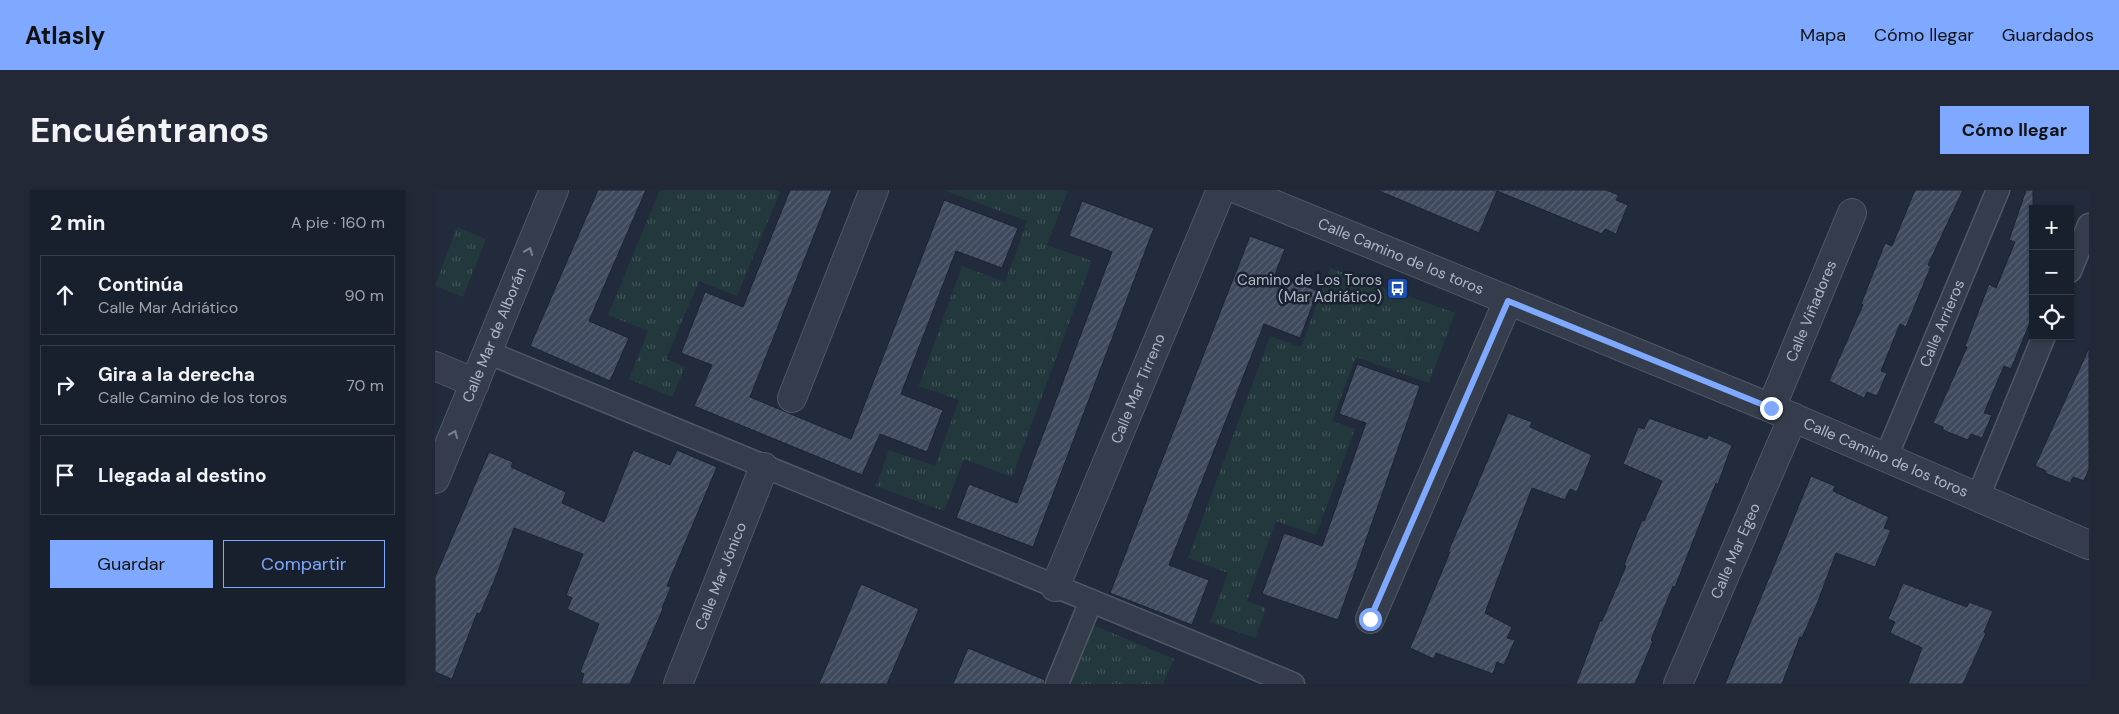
<!DOCTYPE html>
<html lang="es">
<head>
<meta charset="utf-8">
<style>
  :root { --surface:#19202d; --page:#222835; --text:#f1f3f6; --muted:#9fa3aa; --line:#373e49; --accent:#7fa9fe }
  body { margin:0; font-family:"DM Sans",sans-serif; background:var(--page); color:var(--text) }
  .controls { position:absolute; right:15px; top:15px; display:grid; overflow:hidden; border-radius:0px; box-shadow:0 1px 4px #0004 }
  .controls button { width:45px; height:45px; display:grid; place-items:center; padding:0; border:0; border-bottom:1px solid var(--line); background:var(--surface); color:var(--text); font:25px sans-serif }
  .stop { position:absolute; width:15px; height:15px; margin:-11px; border:4px solid #7fa9fe; border-radius:50%; background:#fff }
  .stop.end { background:#7fa9fe; border-color:#fff; box-shadow:0 1px 5px #0008 }
  .list { margin:0; padding:0; list-style:none }
  h2 { display:flex; justify-content:space-between; align-items:center; height:65px; margin:0; padding:0 20px; font-size:21px }
  h2 small { font-size:16px; font-weight:400; color:var(--muted) }
  .list li { display:grid; grid-template-columns:32px 1fr auto; gap:15px; align-items:center; box-sizing:border-box; height:80px; margin:0 10px 10px; padding:0 10px; border:1px solid var(--line); border-radius:0px }
  .list b { display:block; font-size:19px; white-space:nowrap }
  .list p { margin:0; font-size:16px; white-space:nowrap; color:var(--muted) }
  .list em { font-size:16px; font-style:normal; color:var(--muted) }
  .actions { display:flex; gap:10px; padding:15px 20px }
  .actions a { flex:1; padding:11px 0; border:1px solid var(--accent); border-radius:0px; text-align:center; font-size:18px; color:var(--accent) }
  .actions .main { background:var(--accent); color:#111 }
  .icon { flex:none; width:28px; height:28px; fill:none; stroke:currentColor; stroke-width:2; stroke-linecap:round; stroke-linejoin:round }
  .map { position:relative; flex:none; width:1654px; height:494px; overflow:hidden; border-radius:0px }
  header { display:flex; align-items:center; gap:30px; box-sizing:border-box; height:70px; padding:0 25px; background:var(--accent); color:#111 }
  header strong { font-size:24px }
  nav { display:flex; gap:28px; margin-inline-start:auto; font-size:18px }
  .intro { display:flex; align-items:center; justify-content:space-between; box-sizing:border-box; height:120px; padding:0 30px }
  h1 { margin:0; font-size:35px }
  .button { padding:12px 22px; border-radius:0px; background:var(--accent); color:#111; font-size:18px; font-weight:700 }
  main { display:flex; gap:30px; padding:0 30px }
  aside { flex:1; background:var(--surface); border-radius:0px; box-shadow:0 1px 4px #0004 }
  .map>svg:first-child { display:block }
  .park { fill:url(#park-tufts) }
  .building { fill:url(#building-hatch); stroke:#1c2433 }
  .lines { fill:none; stroke-linecap:round; stroke-linejoin:round }
  .pedestrian-casing { stroke:#505867; stroke-width:25 }
  .minor-casing { stroke:#505867; stroke-width:30 }
  .tertiary-casing { stroke:#505867; stroke-width:30 }
  .pedestrian { stroke:#353d4c; stroke-width:22 }
  .minor { stroke:#353d4c; stroke-width:28 }
  .tertiary { stroke:#353d4c; stroke-width:28 }
  .oneway { stroke:#798190 }
  .route { stroke:#7fa9fe; stroke-width:6 }
  .labels { text-anchor:middle; stroke-width:5; stroke-linejoin:round; paint-order:stroke }
  .street-label { font-size:15px; fill:#b0b8c8; stroke:#1a2230 }
  .poi-label { font-size:15px; fill:#b0b8c8; stroke:#1a2230; text-anchor:end }
</style>
</head>
<body>
<header>
<strong>Atlasly</strong>
<nav><a>Mapa</a><a>Cómo llegar</a><a>Guardados</a></nav>
</header>
<div class="intro"><h1>Encuéntranos</h1><a class="button">Cómo llegar</a></div>
<main>
<aside>
<h2>2 min<small>A pie · 160 m</small></h2>
<ul class="list">
<li><svg class="icon" aria-label="ahead" viewBox="0 0 24 24"><path d="M12 20V5M6 11l6-6 6 6"/></svg><div><b>Continúa</b><p>Calle Mar Adriático</p></div><em>90 m</em></li>
<li><svg class="icon" aria-label="right" viewBox="0 0 24 24"><path d="M7 20v-9h11M14 6l5 5-5 5"/></svg><div><b>Gira a la derecha</b><p>Calle Camino de los toros</p></div><em>70 m</em></li>
<li><svg class="icon" aria-label="arrive" viewBox="0 0 24 24"><path d="M6 21V4h12l-3 4 3 4H6"/></svg><div><b>Llegada al destino</b></div></li>
</ul>
<div class="actions"><a class="main">Guardar</a><a>Compartir</a></div>
</aside>
<div class="map">
<svg width="1654" height="494" viewBox="0 0 1654 494">
  <defs>
    <pattern id="park-tufts" width="24" height="20" patternUnits="userSpaceOnUse" patternTransform="scale(1.25)"><rect width="24" height="20" fill="#23383d"/><path d="M3 7l-1-3M5 7V3M7 7l1-3M15 17l-1-3M17 17v-4M19 17l1-3" fill="none" stroke="#405358"/></pattern>
    <pattern id="building-hatch" width="6" height="6" patternUnits="userSpaceOnUse" patternTransform="scale(1.25)"><rect width="6" height="6" fill="#3f4a5e"/><path d="M-1 1l2-2M0 6l6-6M5 7l2-2" fill="none" stroke="#586274"/></pattern>
  </defs>
  <rect width="100%" height="100%" fill="#212b3c"/>
  <g class="park">
    <path d="M225,0H340L345,2L302,106L264,91L231,169L250,177L237,207L194,189L213,141L173,125Z"/>
    <path d="M509,0H633L612,55L657,71L577,287L529,269L509,321L441,296L454,260L500,276L524,210L484,196L527,76L570,92L592,31Z"/>
    <path d="M22,37L51,49L28,107L0,96Z"/>
    <path d="M895,78L1020,123L994,193L921,167L897,231L920,239L881,345L841,331L812,411L831,418L820,448L775,432L793,383L753,368L835,146L866,157Z"/>
    <path d="M658,435L739,469L728,494H633Z"/>
  </g>
  <g class="building">
    <path d="M163,0H211L154,131L194,148L175,191L95,156Z"/>
    <path d="M355,0H397L315,207L416,249L509,10L583,38L567,78L521,61L466,204L508,220L492,262L445,244L427,285L259,216L277,175L246,163L270,102L308,117Z"/>
    <path d="M942,0H1171L1184,5L1181,10L1193,15L1181,44L1170,39L1167,44L1062,1L1044,43Z"/>
    <path d="M1480,0H1528L1493,75L1496,76L1471,137L1465,134L1446,181L1452,183L1442,206L1432,202L1429,208L1394,191L1428,115L1426,114L1450,53L1457,56Z"/>
    <path d="M1591,0H1598V125L1576,179L1569,176L1549,223L1557,225L1547,248L1536,244L1533,250L1508,240V237L1498,233L1532,157L1530,156L1554,94L1561,98L1580,52L1574,50Z"/>
    <path d="M647,11L719,38L598,357L521,328L534,294L582,313L677,62L634,46Z"/>
    <path d="M815,46L850,59L840,84L883,101L865,148L829,134L734,375L774,390L757,435L675,403Z"/>
    <path d="M1654,158V279L1649,291L1638,287L1635,293L1610,283L1611,281L1600,276Z"/>
    <path d="M922,174L985,196L903,430L827,404L849,343L887,356L931,233L904,224Z"/>
    <path d="M1073,223L1097,232L1095,237L1157,265L1142,302L1135,299L1130,310L1097,298L1050,423L1077,437L1072,448L1080,450L1069,475L1062,472L1058,484L1001,463L999,469L975,458L1015,362H1013Z"/>
    <path d="M1214,228L1272,249L1273,245L1297,255L1283,294L1281,293L1240,397L1238,396L1216,450L1218,451L1200,494H1141L1165,431H1167L1191,376L1189,375L1207,330L1209,331L1227,291L1188,274L1203,237L1209,239Z"/>
    <path d="M198,260L235,275L242,260L282,277L232,396L236,397L227,418L228,419L195,494H146L149,484L145,482L164,434L132,419L137,408L131,405L148,364L79,338L60,389L45,424L42,423L17,489L0,482V387L54,262L78,272L76,277L131,302L127,313L169,332Z"/>
    <path d="M1376,286L1400,296L1398,301L1454,327L1449,338L1456,340L1440,377L1401,363L1382,414L1367,448L1365,447L1347,494H1290Z"/>
    <path d="M1468,393L1532,417L1534,412L1558,421L1549,442L1551,443L1528,494H1473L1487,458L1455,443L1460,432L1453,429Z"/>
    <path d="M426,394L484,419L452,494H384Z"/>
    <path d="M533,458L610,490L609,494H518Z"/>
  </g>
  <g class="lines">
    <defs>
      <g id="pedestrian">
        <path d="M1635,81L1654,35"/>
        <path d="M52,162L858,494"/>
        <path id="s1" d="M1451,267L1563,0"/>
        <path d="M1543,307L1609,146"/>
        <path d="M622,494L656,411"/>
      </g>
      <g id="minor">
        <path d="M0,176L40,193"/>
        <path d="M357,208L439,0"/>
        <path id="s2" d="M1336,218L1417,23"/>
        <path id="s3" d="M620,397L786,0"/>
        <path d="M935,429L1073,111"/>
        <path id="s4" d="M243,494L329,277"/>
        <path id="s5" d="M1243,494L1358,227"/>
      </g>
      <g id="tertiary">
        <path id="s6" d="M804,0L1336,218L1654,355"/>
        <path id="s7" d="M0,289L119,0"/>
      </g>
    </defs>
    <use href="#pedestrian" class="pedestrian-casing"/>
    <use href="#minor" class="minor-casing"/>
    <use href="#tertiary" class="tertiary-casing"/>
    <use href="#pedestrian" class="pedestrian"/>
    <use href="#minor" class="minor"/>
    <use href="#tertiary" class="tertiary"/>
  </g>
  <defs><path id="oneway-chevron" d="M-2-3.5L2.5 0L-2 3.5" fill="none" stroke-width="1.6" stroke-linecap="round" stroke-linejoin="round" transform="scale(1.25)"/></defs>
  <g class="oneway">
    <use href="#oneway-chevron" transform="translate(94 61) rotate(-68)"/>
    <use href="#oneway-chevron" transform="translate(19 244) rotate(-68)"/>
  </g>
  <g class="lines">
    <path class="route" d="M935,429L1073,111L1336,218"/>
  </g>
  <defs>
    <symbol id="bus-square" viewBox="-11 -11 22 22"><rect x="-9" y="-9" width="18" height="18" rx="4" fill="#1a4fb4" stroke="#1a2230"/><path d="M-5-6H5V4H4V6H2V4H-2V6H-4V4H-5ZM-3.5-4V0h7V-4ZM-3.5 1.2v1.5H-2V1.2ZM2 1.2v1.5H3.5V1.2Z" fill="#fff"/></symbol>
  </defs>
  <g fill-rule="evenodd">
    <use href="#bus-square" x="950" y="86" width="25" height="25"/>
  </g>
  <g class="labels">
    <g class="street-label">
      <text dy="5" stroke="none"><textPath href="#s6" startOffset="175">Calle Camino de los toros</textPath></text>
      <text dy="5" stroke="none"><textPath href="#s2" startOffset="105">Calle Viñadores</textPath></text>
      <text dy="5" stroke="none"><textPath href="#s1" startOffset="145">Calle Arrieros</textPath></text>
      <text dy="5" stroke="none"><textPath href="#s7" startOffset="156">Calle Mar de Alborán</textPath></text>
      <text dy="5" stroke="none"><textPath href="#s3" startOffset="215">Calle Mar Tirreno</textPath></text>
      <text dy="5" stroke="none"><textPath href="#s6" startOffset="700">Calle Camino de los toros</textPath></text>
      <text dy="5" stroke="none"><textPath href="#s5" startOffset="145">Calle Mar Egeo</textPath></text>
      <text dy="5" stroke="none"><textPath href="#s4" startOffset="116">Calle Mar Jónico</textPath></text>
    </g>
    <g class="poi-label">
      <text x="947" y="95">Camino de Los Toros<tspan x="947" dy="17">(Mar Adriático)</tspan></text>
    </g>
  </g>
</svg>
<div class="controls">
<button>+</button>
<button>−</button>
<button><svg class="icon" aria-label="locate" viewBox="0 0 24 24"><circle cx="12" cy="12" r="6"/><path d="M12 2v4M12 18v4M2 12h4M18 12h4"/></svg></button>
</div>
<div class="stop" style="left:935px;top:429px"></div>
<div class="stop end" style="left:1336px;top:218px"></div>
</div>
</main>
</body>
</html>
